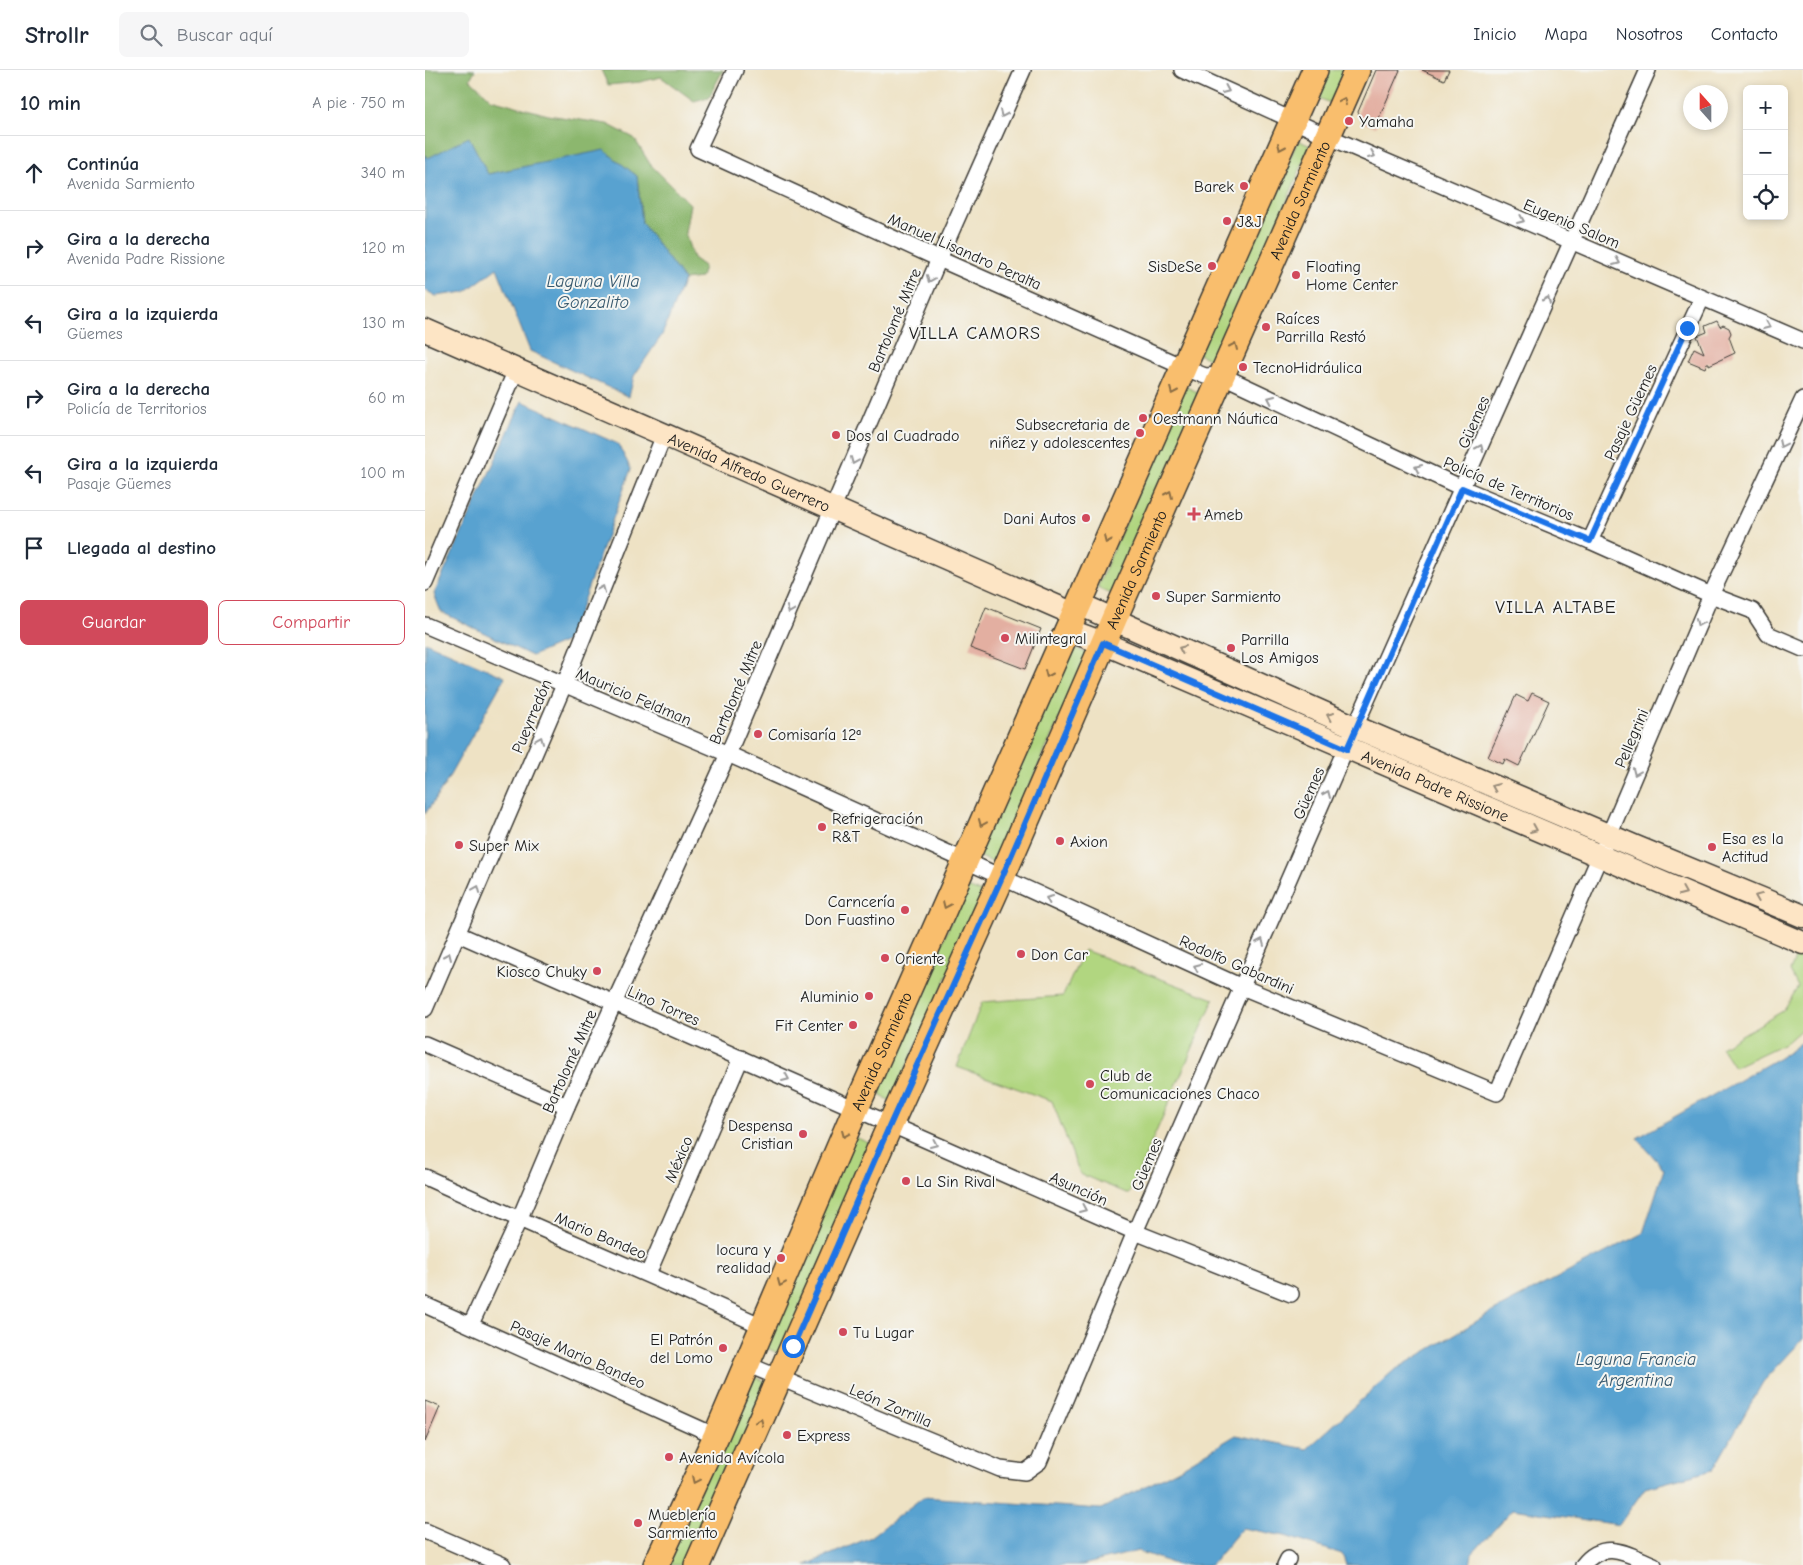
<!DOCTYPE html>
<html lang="es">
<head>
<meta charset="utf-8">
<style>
  :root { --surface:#fff; --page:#f6f6f7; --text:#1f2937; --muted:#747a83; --line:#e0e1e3; --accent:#d1495b }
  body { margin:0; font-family:"Comic Neue",sans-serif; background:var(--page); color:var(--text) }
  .controls { position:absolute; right:15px; top:15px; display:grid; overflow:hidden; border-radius:8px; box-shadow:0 2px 8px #0003 }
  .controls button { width:45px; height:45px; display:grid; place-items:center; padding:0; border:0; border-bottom:1px solid var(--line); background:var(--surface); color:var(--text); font:25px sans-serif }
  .compass { position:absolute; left:1258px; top:15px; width:45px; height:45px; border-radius:50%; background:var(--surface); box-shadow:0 2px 8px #0003; rotate:339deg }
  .stop { position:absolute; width:15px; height:15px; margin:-11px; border:4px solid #1a73e8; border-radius:50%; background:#fff }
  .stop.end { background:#1a73e8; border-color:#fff; box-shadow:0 1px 5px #0008 }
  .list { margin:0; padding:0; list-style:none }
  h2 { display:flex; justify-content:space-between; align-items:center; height:65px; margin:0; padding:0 20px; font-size:21px }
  h2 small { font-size:16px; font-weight:400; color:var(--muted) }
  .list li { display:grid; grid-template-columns:32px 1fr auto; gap:15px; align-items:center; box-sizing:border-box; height:75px; padding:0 20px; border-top:1px solid var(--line) }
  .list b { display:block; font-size:19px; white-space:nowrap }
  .list p { margin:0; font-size:16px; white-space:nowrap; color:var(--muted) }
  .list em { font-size:16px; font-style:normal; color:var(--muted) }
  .actions { display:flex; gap:10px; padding:15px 20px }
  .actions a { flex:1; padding:11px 0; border:1px solid var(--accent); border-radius:8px; text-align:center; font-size:18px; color:var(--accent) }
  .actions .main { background:var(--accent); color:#fff }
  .icon { flex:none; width:28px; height:28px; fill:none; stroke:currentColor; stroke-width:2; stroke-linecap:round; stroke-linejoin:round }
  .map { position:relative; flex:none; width:1378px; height:1495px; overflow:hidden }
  header { display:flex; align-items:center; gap:30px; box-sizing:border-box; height:70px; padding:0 25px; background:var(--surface); border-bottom:1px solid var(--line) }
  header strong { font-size:24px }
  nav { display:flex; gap:28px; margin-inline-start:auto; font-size:18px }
  .search { width:350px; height:45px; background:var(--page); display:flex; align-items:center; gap:12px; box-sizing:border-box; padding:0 18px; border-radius:8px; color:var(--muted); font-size:19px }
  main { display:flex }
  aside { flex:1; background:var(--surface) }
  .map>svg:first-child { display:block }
  .green { fill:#b1d680; stroke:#66794e }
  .forest { fill:#8cb76e; stroke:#546a45 }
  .water { fill:#58a2d0; stroke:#3a5f76 }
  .building { fill:#e3afa1 }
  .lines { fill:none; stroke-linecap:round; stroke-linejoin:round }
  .street-casing { stroke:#3c3a35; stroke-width:18 }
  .secondary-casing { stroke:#3c3a35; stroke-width:25 }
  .primary-casing { stroke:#3c3a35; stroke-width:28 }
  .street { stroke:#fff; stroke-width:15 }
  .secondary { stroke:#fde5c5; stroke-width:22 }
  .primary { stroke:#f9be6d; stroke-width:25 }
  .oneway { stroke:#999 }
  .oneway2 { stroke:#8a6d44 }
  .oneway3 { stroke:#988b79 }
  .route { stroke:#1a73e8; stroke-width:6 }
  .poi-dot { fill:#d1495b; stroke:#f6f6f2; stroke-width:2 }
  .labels { text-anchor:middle; stroke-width:4; stroke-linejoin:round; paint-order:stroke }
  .poi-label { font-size:16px; fill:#1c1c1c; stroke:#f6f6f2; text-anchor:start }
  .street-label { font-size:16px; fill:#1c1c1c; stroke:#f6f6f2 }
  .water-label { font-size:18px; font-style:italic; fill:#37586d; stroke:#f6f6f2 }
  .neighbourhood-label { font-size:18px; letter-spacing:1px; fill:#1c1c1c; stroke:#f6f6f2 }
</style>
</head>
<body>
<header>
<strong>Strollr</strong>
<div class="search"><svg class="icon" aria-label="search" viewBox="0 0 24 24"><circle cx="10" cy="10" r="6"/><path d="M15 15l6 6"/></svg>Buscar aquí</div>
<nav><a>Inicio</a><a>Mapa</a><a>Nosotros</a><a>Contacto</a></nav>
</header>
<main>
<aside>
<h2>10 min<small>A pie · 750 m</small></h2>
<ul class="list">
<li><svg class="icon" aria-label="ahead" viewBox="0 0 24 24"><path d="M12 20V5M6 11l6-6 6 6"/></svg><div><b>Continúa</b><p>Avenida Sarmiento</p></div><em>340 m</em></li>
<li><svg class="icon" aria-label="right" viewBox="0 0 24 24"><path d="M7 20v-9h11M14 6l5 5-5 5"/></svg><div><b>Gira a la derecha</b><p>Avenida Padre Rissione</p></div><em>120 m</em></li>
<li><svg class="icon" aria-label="left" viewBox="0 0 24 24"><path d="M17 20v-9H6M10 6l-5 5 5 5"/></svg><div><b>Gira a la izquierda</b><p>Güemes</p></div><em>130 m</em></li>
<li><svg class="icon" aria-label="right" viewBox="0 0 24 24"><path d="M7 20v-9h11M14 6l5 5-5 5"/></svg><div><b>Gira a la derecha</b><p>Policía de Territorios</p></div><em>60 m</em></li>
<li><svg class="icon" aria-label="left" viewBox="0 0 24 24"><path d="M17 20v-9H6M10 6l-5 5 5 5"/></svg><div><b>Gira a la izquierda</b><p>Pasaje Güemes</p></div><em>100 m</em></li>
<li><svg class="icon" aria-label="arrive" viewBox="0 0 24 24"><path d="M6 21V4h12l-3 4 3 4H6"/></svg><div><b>Llegada al destino</b></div></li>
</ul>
<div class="actions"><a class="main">Guardar</a><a>Compartir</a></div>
</aside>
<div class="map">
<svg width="1378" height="1495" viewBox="0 0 1378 1495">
  <rect width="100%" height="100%" fill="#f6f6f2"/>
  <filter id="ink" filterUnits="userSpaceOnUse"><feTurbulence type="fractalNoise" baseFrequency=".02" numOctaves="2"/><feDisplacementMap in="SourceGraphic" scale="10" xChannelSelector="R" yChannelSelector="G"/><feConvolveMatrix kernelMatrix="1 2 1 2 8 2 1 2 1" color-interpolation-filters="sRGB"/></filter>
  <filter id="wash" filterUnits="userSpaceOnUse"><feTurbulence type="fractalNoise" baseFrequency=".0096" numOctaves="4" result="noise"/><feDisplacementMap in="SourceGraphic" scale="20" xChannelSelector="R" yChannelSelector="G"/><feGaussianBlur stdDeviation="1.12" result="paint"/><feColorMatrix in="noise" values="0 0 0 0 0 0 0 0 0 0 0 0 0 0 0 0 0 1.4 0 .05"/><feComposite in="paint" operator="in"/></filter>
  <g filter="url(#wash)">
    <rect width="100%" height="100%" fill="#eee2c4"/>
    <g class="green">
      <path d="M902,0H923L905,33L894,28L892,23Z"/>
      <path d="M875,71L885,76L794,293L773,284L871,75Z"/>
      <path d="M759,316L779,325L692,526L672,518Z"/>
      <path d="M645,576L663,584L570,793L551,785Z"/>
      <path d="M545,818L556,822L557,829L466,1031L456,1026L455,1021L539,821Z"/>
      <path d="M659,880L789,929L704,1124L655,1104L627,1031L532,997L557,932L638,926Z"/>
      <path d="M1373,882L1378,884V958L1362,972L1309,997L1296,977L1358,941L1373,917L1365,901Z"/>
      <path d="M430,1067L450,1076L355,1284L335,1275Z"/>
      <path d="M326,1305L344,1313L263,1495H241Z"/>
    </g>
    <g class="forest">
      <path d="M0,0H50L45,9L66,29L123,45L182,54L209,68L225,94L265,134L260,163L268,188L279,196L276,208L259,210L217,153L212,106L179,81L63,104L3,88L0,85Z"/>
      <path d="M176,0H298L284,27L269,31L236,7L215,12L183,15Z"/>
    </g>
    <g class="water">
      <path d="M44,67L63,104L179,80L212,106L217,153L259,210L237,265L209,306L204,327L105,281L72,198L40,222L11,226L0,220V85L3,88Z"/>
      <path d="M97,331L193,374L206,399L144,570L107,586L16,542L9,524Z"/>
      <path d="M0,572L80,607L19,716L0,744Z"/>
      <path d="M1378,971V1269L1338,1312L1288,1400L1220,1418L1194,1455L1088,1439L1047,1484L1045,1495H921L917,1484L860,1466L817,1458L786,1495H752L713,1481L657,1495H381L446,1467L498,1427L676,1439L756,1398L811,1365L882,1379L968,1301L1067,1242L1218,1163L1239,1099L1212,1068L1364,982Z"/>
    </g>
    <g id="blocks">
      <g class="building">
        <path d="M951,0H975L950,57L937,52L933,42Z"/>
        <path d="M997,0H1024L1019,10Z"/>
        <path d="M1292,251L1295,257L1298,255L1304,258L1306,263L1304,267L1310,283L1284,295V293H1282L1280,298L1263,291L1269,278L1279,283L1272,266L1282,262L1280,256Z"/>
        <path d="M561,537L616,559L600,599L545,578Z"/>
        <path d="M1107,623L1124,631L1094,696L1080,689L1078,694L1063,687L1091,625L1103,631Z"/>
        <path d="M0,1331L15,1337L0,1372Z"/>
      </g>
    </g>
  </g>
  <g filter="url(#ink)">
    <use href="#blocks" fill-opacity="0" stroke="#3c3a35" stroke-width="1"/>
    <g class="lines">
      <defs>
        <g id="street">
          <path d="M310,0L273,79L514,189L758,297L780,306L796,305L1037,418L1165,471L1286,525L1328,541L1343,564L1378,579"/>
          <path d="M757,0L902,66L1378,271"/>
          <path d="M1165,471L1277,228"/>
          <path d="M0,513L91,300"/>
          <path d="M0,555L303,684L541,791L817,917L1072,1023L1184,765L1286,525L1378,329"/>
          <path d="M33,864L710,1162L866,1224"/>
          <path d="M0,939L139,615L239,365"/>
          <path d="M0,974L142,1036"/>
          <path d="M0,1107C112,1158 226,1205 337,1256"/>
          <path d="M223,1204L316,988"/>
          <path d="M0,1235L291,1366"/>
          <path d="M46,1254L94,1150L142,1036L303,684L514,189L598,0"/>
          <path d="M321,1294L575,1399L600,1402L614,1392L710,1162L930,657L1223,0"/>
          <path d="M0,1461L78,1495"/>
          <path d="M860,1495L863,1489"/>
          <path d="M1158,1495C1179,1468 1204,1485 1229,1495"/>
        </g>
        <g id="secondary">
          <path id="s1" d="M0,260L649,544"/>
          <path d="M654,534L930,657L1211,777L1378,846"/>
          <path id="s2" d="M643,560L678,573L1378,873"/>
        </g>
        <g id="primary">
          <path id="s3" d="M231,1495L291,1366L431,1038L890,0"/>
          <path id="s4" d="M272,1495L465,1055L577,807L689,549L932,0"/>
        </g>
      </defs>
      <use href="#street" class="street-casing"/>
      <use href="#secondary" class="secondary-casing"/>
      <use href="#primary" class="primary-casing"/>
      <use href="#street" class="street"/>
      <use href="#secondary" class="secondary"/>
      <use href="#primary" class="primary"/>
    </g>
    <defs><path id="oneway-chevron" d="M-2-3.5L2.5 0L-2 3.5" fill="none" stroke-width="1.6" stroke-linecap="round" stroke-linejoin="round" transform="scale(1.25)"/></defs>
    <g class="oneway">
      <use href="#oneway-chevron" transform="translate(801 20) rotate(24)"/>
      <use href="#oneway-chevron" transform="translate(578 44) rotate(114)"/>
      <use href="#oneway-chevron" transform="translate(947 85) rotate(23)"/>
      <use href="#oneway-chevron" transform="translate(1096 150) rotate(23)"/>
      <use href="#oneway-chevron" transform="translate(1192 192) rotate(23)"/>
      <use href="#oneway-chevron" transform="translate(505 209) rotate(113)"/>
      <use href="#oneway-chevron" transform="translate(1122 230) rotate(-66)"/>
      <use href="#oneway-chevron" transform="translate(1342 256) rotate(23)"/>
      <use href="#oneway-chevron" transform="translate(846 329) rotate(-155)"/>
      <use href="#oneway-chevron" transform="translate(1357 374) rotate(115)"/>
      <use href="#oneway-chevron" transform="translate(1055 378) rotate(-66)"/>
      <use href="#oneway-chevron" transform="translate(429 391) rotate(113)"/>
      <use href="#oneway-chevron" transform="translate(993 398) rotate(-155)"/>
      <use href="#oneway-chevron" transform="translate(177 519) rotate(-68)"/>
      <use href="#oneway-chevron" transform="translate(365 540) rotate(113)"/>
      <use href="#oneway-chevron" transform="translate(1274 553) rotate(113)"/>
      <use href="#oneway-chevron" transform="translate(115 670) rotate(-67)"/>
      <use href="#oneway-chevron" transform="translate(1211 702) rotate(113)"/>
      <use href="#oneway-chevron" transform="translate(902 724) rotate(-66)"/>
      <use href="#oneway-chevron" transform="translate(52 819) rotate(-67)"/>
      <use href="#oneway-chevron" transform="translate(624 829) rotate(-155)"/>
      <use href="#oneway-chevron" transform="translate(836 872) rotate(-66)"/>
      <use href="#oneway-chevron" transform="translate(23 886) rotate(-66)"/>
      <use href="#oneway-chevron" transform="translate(772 897) rotate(-155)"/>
      <use href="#oneway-chevron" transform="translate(361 1008) rotate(23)"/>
      <use href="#oneway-chevron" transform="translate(509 1074) rotate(24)"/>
      <use href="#oneway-chevron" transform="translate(658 1139) rotate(24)"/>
    </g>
    <g class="oneway2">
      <use href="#oneway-chevron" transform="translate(918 31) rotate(-65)"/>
      <use href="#oneway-chevron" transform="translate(856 77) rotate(114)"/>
      <use href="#oneway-chevron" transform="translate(809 276) rotate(-66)"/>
      <use href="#oneway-chevron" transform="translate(748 321) rotate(114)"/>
      <use href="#oneway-chevron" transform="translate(744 424) rotate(-66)"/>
      <use href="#oneway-chevron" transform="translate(682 470) rotate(114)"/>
      <use href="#oneway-chevron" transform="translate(623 604) rotate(114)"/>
      <use href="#oneway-chevron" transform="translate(557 753) rotate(113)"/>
      <use href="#oneway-chevron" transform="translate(521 835) rotate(114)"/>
      <use href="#oneway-chevron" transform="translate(420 1064) rotate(113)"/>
      <use href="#oneway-chevron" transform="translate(356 1213) rotate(113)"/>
      <use href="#oneway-chevron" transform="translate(335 1352) rotate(-66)"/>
      <use href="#oneway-chevron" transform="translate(270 1410) rotate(115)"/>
    </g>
    <g class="oneway3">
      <use href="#oneway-chevron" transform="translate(757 579) rotate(-156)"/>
      <use href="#oneway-chevron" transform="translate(905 646) rotate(-156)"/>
      <use href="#oneway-chevron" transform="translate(1070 717) rotate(-157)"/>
      <use href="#oneway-chevron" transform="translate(1109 759) rotate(23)"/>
      <use href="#oneway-chevron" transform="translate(1258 822) rotate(23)"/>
      <use href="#oneway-chevron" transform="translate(1333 827) rotate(-158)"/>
    </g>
  </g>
  <g class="lines" filter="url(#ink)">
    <path class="route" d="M368,1276L465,1055L577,807L678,573L922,679L1037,418L1165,471L1262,258"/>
  </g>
  <g class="poi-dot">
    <circle cx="924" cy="51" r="5"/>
    <circle cx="819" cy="116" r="5"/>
    <circle cx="802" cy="151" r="5"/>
    <circle cx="787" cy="196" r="5"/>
    <circle cx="871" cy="205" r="5"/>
    <circle cx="841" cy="257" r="5"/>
    <circle cx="818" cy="297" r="5"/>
    <circle cx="718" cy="348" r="5"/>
    <circle cx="715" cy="363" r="5"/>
    <circle cx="411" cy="365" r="5"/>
    <path d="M766.5 436.5h5v5h5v5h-5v5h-5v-5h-5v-5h5z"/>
    <circle cx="661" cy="448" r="5"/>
    <circle cx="731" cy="526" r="5"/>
    <circle cx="580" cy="568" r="5"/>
    <circle cx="806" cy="578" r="5"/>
    <circle cx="333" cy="664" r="5"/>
    <circle cx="397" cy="757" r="5"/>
    <circle cx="635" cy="771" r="5"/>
    <circle cx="34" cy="775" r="5"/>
    <circle cx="1287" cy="777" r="5"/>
    <circle cx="480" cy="840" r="5"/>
    <circle cx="596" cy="884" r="5"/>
    <circle cx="460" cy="888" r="5"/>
    <circle cx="172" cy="901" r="5"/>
    <circle cx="444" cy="926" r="5"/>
    <circle cx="428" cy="955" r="5"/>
    <circle cx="665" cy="1014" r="5"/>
    <circle cx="378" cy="1064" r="5"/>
    <circle cx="481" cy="1111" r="5"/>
    <circle cx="356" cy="1188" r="5"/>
    <circle cx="418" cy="1262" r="5"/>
    <circle cx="298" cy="1278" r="5"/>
    <circle cx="362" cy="1365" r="5"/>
    <circle cx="244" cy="1387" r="5"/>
    <circle cx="213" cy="1453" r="5"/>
  </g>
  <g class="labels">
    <g class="poi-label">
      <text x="934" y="57">Yamaha</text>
      <text x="809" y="122" text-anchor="end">Barek</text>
      <text x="812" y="157">J&amp;J</text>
      <text x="777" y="202" text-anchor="end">SisDeSe</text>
      <text x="881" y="202">Floating<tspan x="881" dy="18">Home Center</tspan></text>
      <text x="851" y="254">Raíces<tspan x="851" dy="18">Parrilla Restó</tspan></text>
      <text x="828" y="303">TecnoHidráulica</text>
      <text x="728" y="354">Oestmann Náutica</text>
      <text x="705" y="360" text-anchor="end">Subsecretaria de<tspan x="705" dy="18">niñez y adolescentes</tspan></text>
      <text x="421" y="371">Dos al Cuadrado</text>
      <text x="779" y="450">Ameb</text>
      <text x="651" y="454" text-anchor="end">Dani Autos</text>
      <text x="741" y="532">Super Sarmiento</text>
      <text x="590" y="574">Milintegral</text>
      <text x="816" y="575">Parrilla<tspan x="816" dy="18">Los Amigos</tspan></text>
      <text x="343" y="670">Comisaría 12ª</text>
      <text x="407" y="754">Refrigeración<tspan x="407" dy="18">R&amp;T</tspan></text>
      <text x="1297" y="774">Esa es la<tspan x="1297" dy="18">Actitud</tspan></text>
      <text x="645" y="777">Axion</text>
      <text x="44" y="781">Super Mix</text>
      <text x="470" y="837" text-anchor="end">Carncería<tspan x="470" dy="18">Don Fuastino</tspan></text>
      <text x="606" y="890">Don Car</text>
      <text x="470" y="894">Oriente</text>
      <text x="162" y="907" text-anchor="end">Kiosco Chuky</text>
      <text x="434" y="932" text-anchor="end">Aluminio</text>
      <text x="418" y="961" text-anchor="end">Fit Center</text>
      <text x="675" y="1011">Club de<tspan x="675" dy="18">Comunicaciones Chaco</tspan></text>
      <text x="368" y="1061" text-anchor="end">Despensa<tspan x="368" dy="18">Cristian</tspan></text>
      <text x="491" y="1117">La Sin Rival</text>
      <text x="346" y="1185" text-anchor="end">locura y<tspan x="346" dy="18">realidad</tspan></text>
      <text x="428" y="1268">Tu Lugar</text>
      <text x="288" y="1275" text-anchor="end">El Patrón<tspan x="288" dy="18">del Lomo</tspan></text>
      <text x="372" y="1371">Express</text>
      <text x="254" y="1393">Avenida Avícola</text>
      <text x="223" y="1450">Mueblería<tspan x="223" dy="18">Sarmiento</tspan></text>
    </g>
    <g class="street-label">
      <text dy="6" stroke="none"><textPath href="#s4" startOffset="1492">Avenida Sarmiento</textPath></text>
      <text transform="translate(1147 153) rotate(23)" y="6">Eugenio Salom</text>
      <text transform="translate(540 181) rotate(24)" y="6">Manuel Lisandro Peralta</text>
      <text transform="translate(469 250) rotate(-67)" y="6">Bartolomé Mitre</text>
      <text transform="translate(1205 342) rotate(-65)" y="6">Pasaje Güemes</text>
      <text transform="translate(1048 352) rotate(-66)" y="6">Güemes</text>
      <text dy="6" stroke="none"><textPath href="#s1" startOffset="354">Avenida Alfredo Guerrero</textPath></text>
      <text transform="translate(1084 418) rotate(23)" y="6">Policía de Territorios</text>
      <text dy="6" stroke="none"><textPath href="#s4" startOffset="1088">Avenida Sarmiento</textPath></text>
      <text transform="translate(310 622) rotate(-67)" y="6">Bartolomé Mitre</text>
      <text transform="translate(209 626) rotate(23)" y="6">Mauricio Feldman</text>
      <text transform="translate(106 646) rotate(-67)" y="6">Pueyrredón</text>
      <text transform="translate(1206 668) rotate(-67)" y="6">Pellegrini</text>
      <text dy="6" stroke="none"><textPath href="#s2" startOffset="399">Avenida Padre Rissione</textPath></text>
      <text transform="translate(883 723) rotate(-66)" y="6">Güemes</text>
      <text transform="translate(812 894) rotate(24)" y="6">Rodolfo Gabardini</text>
      <text transform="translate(239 935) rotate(24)" y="6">Lino Torres</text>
      <text dy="6" stroke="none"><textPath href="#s3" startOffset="561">Avenida Sarmiento</textPath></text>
      <text transform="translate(144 991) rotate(-66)" y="6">Bartolomé Mitre</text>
      <text transform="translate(253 1089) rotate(-67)" y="6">México</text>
      <text transform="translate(721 1094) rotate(-67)" y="6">Güemes</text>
      <text transform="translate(654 1118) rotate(24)" y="6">Asunción</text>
      <text transform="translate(176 1165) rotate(23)" y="6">Mario Bandeo</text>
      <text transform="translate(153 1284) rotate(24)" y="6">Pasaje Mario Bandeo</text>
      <text transform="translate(466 1335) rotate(23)" y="6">León Zorrilla</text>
    </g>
    <g class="water-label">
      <text x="168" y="217">Laguna Villa<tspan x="168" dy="21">Gonzalito</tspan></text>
      <text x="1211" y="1295">Laguna Francia<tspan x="1211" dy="21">Argentina</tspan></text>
    </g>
    <g class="neighbourhood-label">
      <text x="550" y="269">VILLA CAMORS</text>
      <text x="1131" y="543">VILLA ALTABE</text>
    </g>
  </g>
</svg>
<div class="controls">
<button>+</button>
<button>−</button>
<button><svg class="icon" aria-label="locate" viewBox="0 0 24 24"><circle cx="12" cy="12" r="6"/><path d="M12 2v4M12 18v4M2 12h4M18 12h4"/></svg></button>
</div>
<svg class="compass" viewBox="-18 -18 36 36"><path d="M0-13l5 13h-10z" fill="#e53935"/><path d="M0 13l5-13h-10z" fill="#747a83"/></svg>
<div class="stop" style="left:368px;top:1276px"></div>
<div class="stop end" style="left:1262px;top:258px"></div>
</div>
</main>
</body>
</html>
